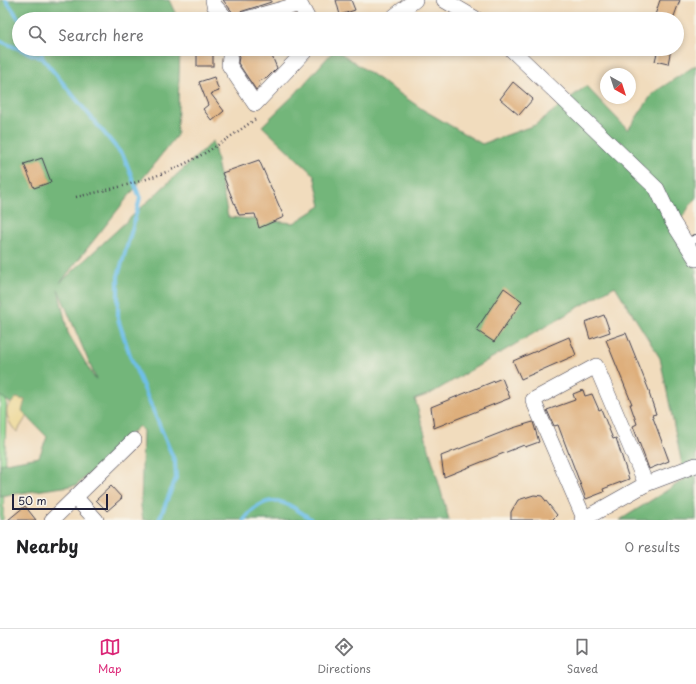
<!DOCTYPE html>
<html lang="en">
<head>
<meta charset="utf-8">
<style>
  :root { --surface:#fff; --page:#f2f2f2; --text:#202124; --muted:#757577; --line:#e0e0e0; --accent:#db2777 }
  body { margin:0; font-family:"Playpen Sans",sans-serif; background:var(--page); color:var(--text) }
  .compass { position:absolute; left:600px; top:68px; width:36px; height:36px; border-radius:50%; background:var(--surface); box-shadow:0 2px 6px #0003; rotate:141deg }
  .scale { position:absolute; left:12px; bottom:10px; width:96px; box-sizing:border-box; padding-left:4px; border:2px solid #22223b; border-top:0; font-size:11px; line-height:14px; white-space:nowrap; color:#22223b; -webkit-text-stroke:3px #f7f3e8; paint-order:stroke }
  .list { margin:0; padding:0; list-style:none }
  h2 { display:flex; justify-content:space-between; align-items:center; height:52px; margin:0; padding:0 16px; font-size:17px }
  h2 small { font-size:13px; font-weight:400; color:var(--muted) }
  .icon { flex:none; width:22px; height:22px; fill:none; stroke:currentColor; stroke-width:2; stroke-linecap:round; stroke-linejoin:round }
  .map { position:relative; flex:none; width:696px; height:520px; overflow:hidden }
  .search { position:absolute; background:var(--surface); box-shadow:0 2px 6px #0003; left:12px; right:12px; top:12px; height:44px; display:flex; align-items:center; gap:10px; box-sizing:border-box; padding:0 14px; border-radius:22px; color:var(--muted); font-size:15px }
  .sheet { height:108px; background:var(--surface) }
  nav { display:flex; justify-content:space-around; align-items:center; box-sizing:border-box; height:56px; border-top:1px solid var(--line); background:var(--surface); font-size:11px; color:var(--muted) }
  nav a { display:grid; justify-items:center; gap:2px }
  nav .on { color:var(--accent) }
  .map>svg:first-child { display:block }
  .green { fill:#8fd58f; stroke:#587c65 }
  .forest { fill:#73b67a; stroke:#4a6c5a; fill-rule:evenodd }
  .sand { fill:#eeda9e; stroke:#887e6c }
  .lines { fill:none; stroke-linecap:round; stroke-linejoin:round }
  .stream { stroke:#6ebfe9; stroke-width:4 }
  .building { fill:#deaf7b }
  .service-casing { stroke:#413e4e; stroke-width:10 }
  .minor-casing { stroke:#413e4e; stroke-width:16 }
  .path { stroke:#413e4e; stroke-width:2.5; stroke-dasharray:1 3; stroke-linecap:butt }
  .service { stroke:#fff; stroke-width:8 }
  .minor { stroke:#fff; stroke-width:15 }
</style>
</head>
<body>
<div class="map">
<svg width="696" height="520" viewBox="0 0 696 520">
  <rect width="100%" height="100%" fill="#f7f3e8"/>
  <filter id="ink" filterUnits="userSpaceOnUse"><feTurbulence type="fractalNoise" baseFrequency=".025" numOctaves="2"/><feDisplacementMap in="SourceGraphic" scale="8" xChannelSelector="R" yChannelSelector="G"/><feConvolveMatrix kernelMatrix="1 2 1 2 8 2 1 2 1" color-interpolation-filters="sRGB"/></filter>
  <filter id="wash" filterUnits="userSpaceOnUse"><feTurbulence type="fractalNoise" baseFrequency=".012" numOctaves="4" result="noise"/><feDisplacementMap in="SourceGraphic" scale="16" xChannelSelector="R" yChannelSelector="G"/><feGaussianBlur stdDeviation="0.9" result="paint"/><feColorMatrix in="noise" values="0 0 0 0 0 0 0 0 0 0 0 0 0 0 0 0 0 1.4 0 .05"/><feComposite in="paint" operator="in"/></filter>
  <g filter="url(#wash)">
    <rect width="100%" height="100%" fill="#f1dcbd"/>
    <path class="green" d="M0,172L9,305L3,520H0Z"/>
    <path class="forest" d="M0,0H169L178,19H19V49H180L177,135L60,283L213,141L228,217L294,223L321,206L314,175L262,126L296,93L335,49L422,109L482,144L535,125L586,86L628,130L653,93L696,65V197L679,222L696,246V520H620L685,479L660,358L615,286L430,394L415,399L449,520H143L141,506L143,431L139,426L77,485L0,496V464L39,457L47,437L22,411L0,396ZM58,289L96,379H95L68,333Z"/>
    <path class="sand" d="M16,398L25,400L22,411L27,416L17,432C10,425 6,418 7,408Z"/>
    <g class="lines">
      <g class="stream">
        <path d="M6,0L19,19"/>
        <path d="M0,41L43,59"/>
        <path d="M40,49L43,59L124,157L140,198L133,226L118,276V319L131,358L175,462L176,478L159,520"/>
        <path d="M244,520C268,489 285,501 312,520"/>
      </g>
    </g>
    <g id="blocks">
      <g class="building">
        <path d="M223,0H271V2L234,14Z"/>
        <path d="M336,0H351L355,10L340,15Z"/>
        <path d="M660,0H680L673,19L655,15Z"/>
        <path d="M246,49H269L277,68L267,78L259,81L260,85L256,90L238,63L240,51Z"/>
        <path d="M658,49H671L668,64L655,61Z"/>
        <rect x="197" y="51" width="16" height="15"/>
        <path d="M214,77L219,91L211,94L224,111L212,121L203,109L208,105L199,82Z"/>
        <path d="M513,82L533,99L519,115L500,99Z"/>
        <path d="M42,158L51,182L34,188L24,164Z"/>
        <path d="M259,160L284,217L259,228L255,214L239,215L222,173Z"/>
        <path d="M504,288L522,301L494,342L476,330Z"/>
        <path d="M604,315L610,332L590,339L585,322Z"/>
        <path d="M626,333L650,393H649L656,414L652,415L669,461L649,469L633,426L637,424L630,404H632L606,340Z"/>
        <path d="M569,337L576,355L521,379L513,361Z"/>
        <path d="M502,378L510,398L434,428L431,407Z"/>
        <path d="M583,390L585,396L592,394L599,410L601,409L613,439L616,438L629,479L603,489L604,492L586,499L558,425L554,426L547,410L575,400L573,394Z"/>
        <path d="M533,422L539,442L525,447L524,445L444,477L441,456L513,428Z"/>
        <path d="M111,486L122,498L107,511L96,500Z"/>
        <path d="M534,495L542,496L557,515L552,520H511V512L518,500Z"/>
        <path d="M25,506L36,520H8Z"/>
      </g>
    </g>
  </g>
  <g filter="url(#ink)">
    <use href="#blocks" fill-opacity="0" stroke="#413e4e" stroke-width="1"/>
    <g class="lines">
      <defs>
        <path id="service" d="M686,243L696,239"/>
        <g id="minor">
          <path d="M213,0L214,5L227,19"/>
          <path d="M444,0L476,19"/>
          <path d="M246,19L300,4L308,19"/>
          <path d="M391,19L415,0"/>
          <path d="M231,49L229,65L255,104L307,49"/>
          <path d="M511,49L657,189L672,221L696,259"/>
          <path d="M76,498L96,520"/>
          <path d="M584,518L533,400L596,366L646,484"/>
          <path d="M52,520L134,440"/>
          <path d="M582,520L646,484L696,465"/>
        </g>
      </defs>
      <use href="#service" class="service-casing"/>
      <use href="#minor" class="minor-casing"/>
      <path class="path" d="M76,197C112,189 149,181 182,165C208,153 233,135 257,118"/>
      <use href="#service" class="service"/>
      <use href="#minor" class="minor"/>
    </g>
  </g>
</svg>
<svg class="compass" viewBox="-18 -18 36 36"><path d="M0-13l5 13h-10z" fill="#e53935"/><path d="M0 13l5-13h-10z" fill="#757577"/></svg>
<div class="scale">50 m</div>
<div class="search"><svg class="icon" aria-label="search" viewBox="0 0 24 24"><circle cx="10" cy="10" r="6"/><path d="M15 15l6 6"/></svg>Search here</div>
</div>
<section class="sheet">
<h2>Nearby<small>0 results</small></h2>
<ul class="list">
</ul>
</section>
<nav>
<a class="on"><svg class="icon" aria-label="map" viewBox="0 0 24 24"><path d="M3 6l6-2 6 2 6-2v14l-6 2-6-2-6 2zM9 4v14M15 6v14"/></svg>Map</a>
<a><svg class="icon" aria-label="directions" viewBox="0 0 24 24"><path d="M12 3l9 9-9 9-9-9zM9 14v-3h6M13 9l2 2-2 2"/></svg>Directions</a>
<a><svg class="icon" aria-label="saved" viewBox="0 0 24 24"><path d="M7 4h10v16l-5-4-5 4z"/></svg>Saved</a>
</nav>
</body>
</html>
